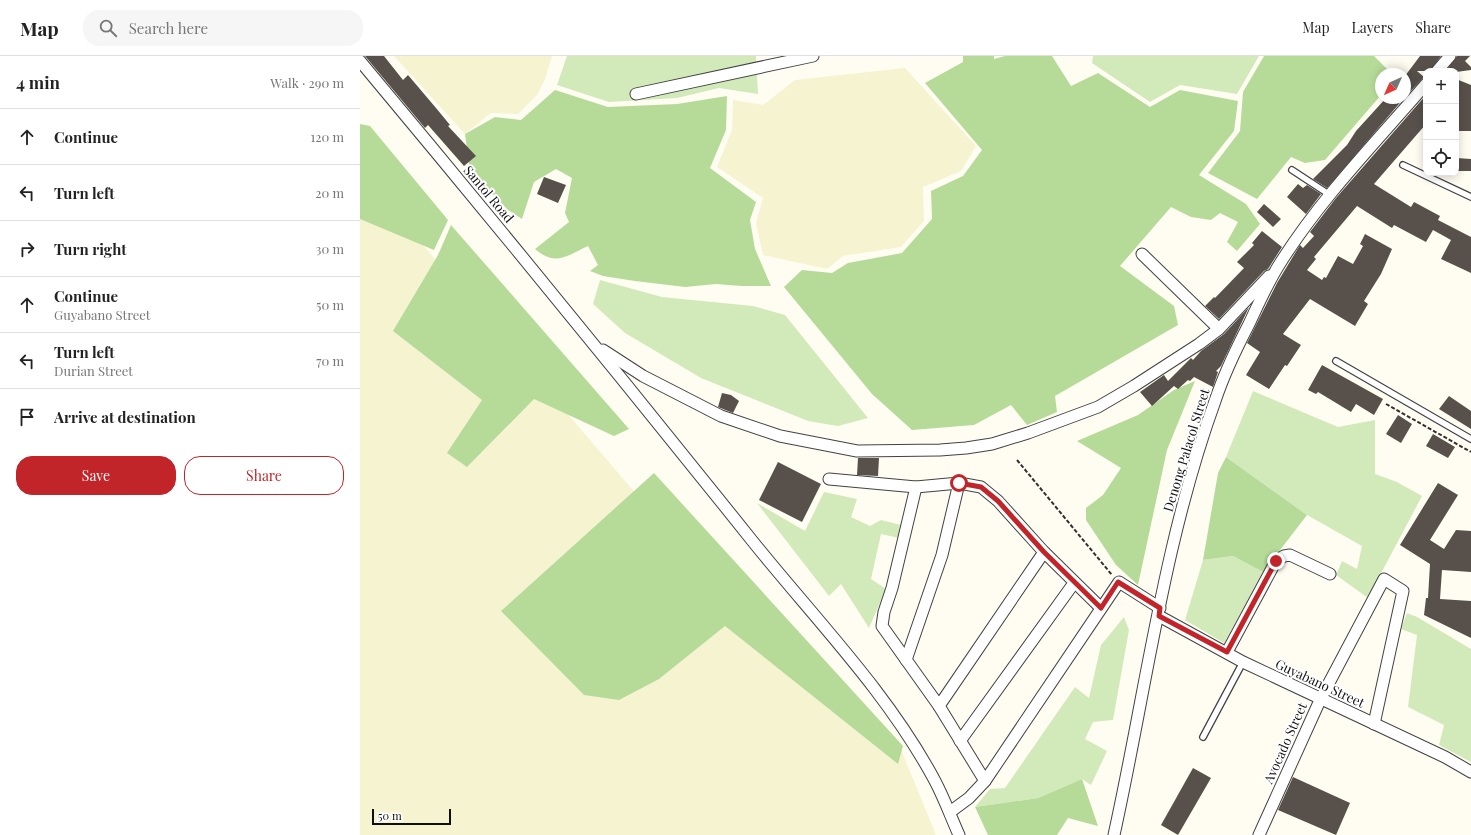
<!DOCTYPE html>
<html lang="en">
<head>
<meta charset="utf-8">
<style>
  :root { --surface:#fff; --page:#f6f6f6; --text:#222; --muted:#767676; --line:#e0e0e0; --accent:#c22529 }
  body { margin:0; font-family:"Playfair Display",serif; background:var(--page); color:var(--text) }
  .controls { position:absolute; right:12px; top:12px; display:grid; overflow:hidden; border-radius:8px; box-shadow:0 2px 10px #0003 }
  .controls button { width:36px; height:36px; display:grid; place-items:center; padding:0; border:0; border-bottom:1px solid var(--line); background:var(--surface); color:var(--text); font:20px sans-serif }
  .compass { position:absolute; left:1015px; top:12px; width:36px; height:36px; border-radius:50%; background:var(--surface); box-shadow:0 2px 10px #0003; rotate:225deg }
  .scale { position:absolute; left:12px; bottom:10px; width:79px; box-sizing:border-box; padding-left:4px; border:2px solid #0f0f0f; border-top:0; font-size:11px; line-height:14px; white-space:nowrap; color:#0f0f0f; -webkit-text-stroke:3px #fff; paint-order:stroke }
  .stop { position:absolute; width:12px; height:12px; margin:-9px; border:3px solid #c22529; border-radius:50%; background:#fff }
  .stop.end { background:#c22529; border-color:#fff; box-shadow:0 1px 4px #0008 }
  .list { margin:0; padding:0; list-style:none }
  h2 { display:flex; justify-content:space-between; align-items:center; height:52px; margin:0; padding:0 16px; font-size:17px }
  h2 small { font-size:13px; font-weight:400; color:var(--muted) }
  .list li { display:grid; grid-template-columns:26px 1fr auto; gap:12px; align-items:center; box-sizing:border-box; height:56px; padding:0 16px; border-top:1px solid var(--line) }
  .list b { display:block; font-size:15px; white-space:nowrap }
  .list p { margin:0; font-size:13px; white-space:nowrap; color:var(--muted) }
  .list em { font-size:13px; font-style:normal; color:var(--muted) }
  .actions { display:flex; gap:8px; padding:12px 16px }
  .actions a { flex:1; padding:9px 0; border:1px solid var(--accent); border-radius:16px; text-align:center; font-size:14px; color:var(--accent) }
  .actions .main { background:var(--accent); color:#fff }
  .icon { flex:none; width:22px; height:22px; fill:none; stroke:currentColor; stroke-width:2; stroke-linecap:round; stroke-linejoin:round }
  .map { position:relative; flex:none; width:1111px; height:779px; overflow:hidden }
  header { display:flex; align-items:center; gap:24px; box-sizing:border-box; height:56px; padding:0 20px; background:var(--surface); border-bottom:1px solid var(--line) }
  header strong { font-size:19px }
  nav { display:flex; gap:22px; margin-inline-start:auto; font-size:14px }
  .search { width:280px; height:36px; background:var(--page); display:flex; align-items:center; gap:10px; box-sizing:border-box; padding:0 14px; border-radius:16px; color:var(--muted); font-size:15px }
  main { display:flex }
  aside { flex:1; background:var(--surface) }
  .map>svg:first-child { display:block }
  .farmland { fill:#f6f3d1 }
  .green { fill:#d2eaba }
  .forest { fill:#b6db99 }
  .building { fill:#58514b }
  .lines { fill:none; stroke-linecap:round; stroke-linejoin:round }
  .service-casing { stroke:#424242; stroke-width:8 }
  .minor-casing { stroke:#424242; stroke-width:13 }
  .path { stroke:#313131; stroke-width:2; stroke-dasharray:4 2; stroke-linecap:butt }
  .service { stroke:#fff; stroke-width:5.5 }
  .minor { stroke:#fff; stroke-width:11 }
  .route { stroke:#c22529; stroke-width:5 }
  .labels { text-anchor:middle; stroke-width:4; stroke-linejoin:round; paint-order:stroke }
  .street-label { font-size:13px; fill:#0f0f0f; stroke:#fff }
</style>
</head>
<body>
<header>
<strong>Map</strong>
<div class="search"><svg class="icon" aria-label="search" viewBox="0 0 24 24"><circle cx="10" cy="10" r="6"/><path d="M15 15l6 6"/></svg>Search here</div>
<nav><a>Map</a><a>Layers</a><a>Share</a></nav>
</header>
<main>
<aside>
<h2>4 min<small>Walk · 290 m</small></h2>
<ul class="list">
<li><svg class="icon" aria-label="ahead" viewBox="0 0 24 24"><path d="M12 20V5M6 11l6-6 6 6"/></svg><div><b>Continue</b></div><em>120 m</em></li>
<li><svg class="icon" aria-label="left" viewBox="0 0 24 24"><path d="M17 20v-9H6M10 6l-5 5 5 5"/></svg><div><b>Turn left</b></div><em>20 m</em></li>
<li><svg class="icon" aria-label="right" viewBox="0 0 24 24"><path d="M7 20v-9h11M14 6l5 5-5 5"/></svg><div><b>Turn right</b></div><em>30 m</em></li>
<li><svg class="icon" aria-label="ahead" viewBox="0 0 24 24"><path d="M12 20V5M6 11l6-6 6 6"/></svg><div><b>Continue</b><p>Guyabano Street</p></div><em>50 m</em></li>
<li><svg class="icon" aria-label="left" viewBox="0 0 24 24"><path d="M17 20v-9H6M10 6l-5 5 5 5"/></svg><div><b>Turn left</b><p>Durian Street</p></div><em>70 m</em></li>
<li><svg class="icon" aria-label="arrive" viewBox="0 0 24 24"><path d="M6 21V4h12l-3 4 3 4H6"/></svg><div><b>Arrive at destination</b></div></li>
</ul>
<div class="actions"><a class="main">Save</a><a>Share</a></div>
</aside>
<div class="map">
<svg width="1111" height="779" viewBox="0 0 1111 779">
  <rect width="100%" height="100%" fill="#fffdf2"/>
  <g class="farmland">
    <path d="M34,0H192L185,23L177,39L158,58L131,57L105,78Z"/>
    <path d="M545,12L616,90L601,115L563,131L564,165L541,191L483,200L467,213L403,199L396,167L403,142L357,111L372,74L373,44L403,49L435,24Z"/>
    <path d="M0,151L45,168L278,440L542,696L576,779H0Z"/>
  </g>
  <g class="green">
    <path d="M207,0H396L398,38L359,32L317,42L249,46L197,29Z"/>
    <path d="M733,0H899L877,38L820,29L790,46L732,7Z"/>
    <path d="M240,224L302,241L393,250L425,259L508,362L478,370L448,365L341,322L265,277L233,248Z"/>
    <path d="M893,335L978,371L1015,364V418L1037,426L1062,440L1008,542L976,519L982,505L997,513L1002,490L947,459L866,401Z"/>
    <path d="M464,436L497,443L491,461L510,470L521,464L541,469L539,482L521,478L511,523L526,533L509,572L481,528L469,540L397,447L445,475Z"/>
    <path d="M873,500L903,516L864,587L825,564L843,504Z"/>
    <path d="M1047,557L1057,561L1111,593V706L1079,689L1084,669L1048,651L1057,579L1041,573Z"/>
    <path d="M764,561L769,574L753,664L733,666L725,683L747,695L731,729L722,723L678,742L615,751L630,733L645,732L715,631L729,642L741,589Z"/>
  </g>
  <g class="forest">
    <path d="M603,0H634V3L645,0H692L711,30L738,17L790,51L820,34L878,45L874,75L839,119L886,148L900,168L877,195L867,186L878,166L860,157L851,164L831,161L811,151L760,210L814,250L818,269L695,340L697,356L667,369L651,349L614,369L552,374L512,338L424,231L442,214L472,217L488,207L542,197L572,163L571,135L603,120L622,94L565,27L603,6Z"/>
    <path d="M904,0H1014L1032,18H1021V39L965,104L945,107L931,101L897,143L848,117L880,75L883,36Z"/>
    <path d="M195,34L248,51L317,48L367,40L366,74L350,112L396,146L390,164L395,193L411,230H381L356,228L325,231L275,225L243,220L230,215L238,209L228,190C206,200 196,211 175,193L209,166L205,157L212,122L196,113L174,126L162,163L148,154L110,115L105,78L135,61L161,64Z"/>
    <path d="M0,68L10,70L88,164L74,194L0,163Z"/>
    <path d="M91,169L269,373L254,380L174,343L107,411L87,397L122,344L33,275L78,199Z"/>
    <path d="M835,325L807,394L778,529L756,509L726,464V452L743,439L761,412L717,385L778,359L814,334Z"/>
    <path d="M866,401L947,459L903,516L873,500L843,504L858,417Z"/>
    <path d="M294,417L543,690L538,708L365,570L299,623L259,644L224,639L141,555Z"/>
    <path d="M722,723L738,770L708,762L697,779H628L615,751L678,742Z"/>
  </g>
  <g class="building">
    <path d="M5,0H24L43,24L48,19L76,52L90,69L88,70L116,100L104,110L68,69L65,72Z"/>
    <path d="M1060,0H1081L1070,15H1057L1064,21L1045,41V20Z"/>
    <path d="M1097,0H1110L1105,5L1111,11V14L1096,16L1086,15Z"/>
    <path d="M1096,23L1111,29V75H1096Z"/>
    <path d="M1066,39V68L1014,128L1051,151L1054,146L1080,160L1078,164L1111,181V217L1081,203L1091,184L1073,174L1066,186L1034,169L1032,172L997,150L954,201L956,203L947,214L962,224L964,221L966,222L978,200L993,208L1003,190L1000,188L1005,178L1032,193L1021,218L1004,245L1008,248L995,270L950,243L923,278L941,289L927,310L925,309L909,333L886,319L900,296L887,287L917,227L940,189L943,192L954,180L950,176L976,142Z"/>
    <path d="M1026,42H1044L967,132L953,123L987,89L996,75Z"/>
    <path d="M1096,102L1111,103V115H1096Z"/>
    <path d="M184,121L206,129L198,147L177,138Z"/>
    <path d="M938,128L943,132L947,129L961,138L946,158L927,141Z"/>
    <path d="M904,148L921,163L913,171L897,156Z"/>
    <path d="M902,175L922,191L908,213L904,215L859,263L845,250L854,241L855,242L884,212L877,206L894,189L892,187Z"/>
    <path d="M889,251L861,310L856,315L858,316L853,331L834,321L830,325L828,324L818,333L814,330L792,350L780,336L804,319L808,325L831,302L833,304L841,295L864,278Z"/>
    <path d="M962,309L1023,343L1014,359L996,348L991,356L958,336L956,338L948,334Z"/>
    <path d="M362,337L371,339L379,345L373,357L358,351Z"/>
    <path d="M1089,340L1111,355V373L1079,353Z"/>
    <path d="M1038,359L1052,368L1041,387L1026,378Z"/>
    <path d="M1073,378L1095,391L1088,402L1066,390Z"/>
    <path d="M498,402H519L518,420L497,419Z"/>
    <path d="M418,406L461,428L442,466L399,444Z"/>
    <path d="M1078,427L1098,439L1070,484L1084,493L1096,474L1111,475V516L1082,514L1080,543L1111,545V582L1064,559L1066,542H1068L1070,508L1040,489Z"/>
    <path d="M833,712L851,722L818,779L801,769Z"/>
    <path d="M933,721L990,747L976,779L918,754Z"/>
  </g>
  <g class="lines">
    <defs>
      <g id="service">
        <path d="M1043,109L1111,141"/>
        <path d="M932,114L970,139"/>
        <path d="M976,305L1111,383"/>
        <path d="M843,681L883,606"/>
      </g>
      <g id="minor">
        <path d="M0,5C132,163 262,322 390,482C453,561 527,635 575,725C584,742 591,761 599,779"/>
        <path d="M1077,15L1090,0"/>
        <path d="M276,38L453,0"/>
        <path d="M782,198L859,273"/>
        <path d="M243,294L283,320L361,360L420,380L497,395L580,394L606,392L632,388L668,377L738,351L774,330L839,288L859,273L909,220"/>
        <path d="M469,423L556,431L599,427L621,431L638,445L684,496L741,552"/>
        <path d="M556,431L532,532L524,556L522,570L579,650L625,725"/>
        <path d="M799,560L883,606L1085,701L1111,716"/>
        <path d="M867,596L916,505L924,500L930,499L970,518"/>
        <path d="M546,604L582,499L599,427"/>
        <path d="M579,650L684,496"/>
        <path d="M600,685L714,527"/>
        <path d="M590,756L609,742L625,725L759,526L800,552"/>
        <path d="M754,779C786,634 804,485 855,345C864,318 876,293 889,268C898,249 907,228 919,209C960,143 1016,86 1066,28"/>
        <path d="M899,779L961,642L1024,523L1043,535L1014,668"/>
      </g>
    </defs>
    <use href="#service" class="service-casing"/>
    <use href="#minor" class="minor-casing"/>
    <g class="path">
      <path d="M1026,348L1111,396"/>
      <path d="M657,404L752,519"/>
    </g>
    <use href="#service" class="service"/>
    <use href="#minor" class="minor"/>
  </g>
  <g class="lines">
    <path class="route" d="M599,427L621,431L638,445L684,496L741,552L758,526L800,552L799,560L867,596L916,505"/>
  </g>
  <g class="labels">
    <g class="street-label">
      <text transform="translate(129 138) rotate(50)" y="5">Santol Road</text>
      <text transform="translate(826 394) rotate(-73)" y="5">Denong Palacol Street</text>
      <text transform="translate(960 627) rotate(25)" y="5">Guyabano Street</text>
      <text transform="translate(925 687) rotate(-66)" y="5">Avocado Street</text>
    </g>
  </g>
</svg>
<div class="controls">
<button>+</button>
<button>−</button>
<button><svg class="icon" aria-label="locate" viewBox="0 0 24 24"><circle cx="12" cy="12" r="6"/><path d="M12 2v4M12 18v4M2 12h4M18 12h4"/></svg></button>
</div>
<svg class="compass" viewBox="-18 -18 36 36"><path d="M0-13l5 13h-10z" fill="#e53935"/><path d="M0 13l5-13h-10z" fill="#767676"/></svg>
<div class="scale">50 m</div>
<div class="stop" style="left:599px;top:427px"></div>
<div class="stop end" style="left:916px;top:505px"></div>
</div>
</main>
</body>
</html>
